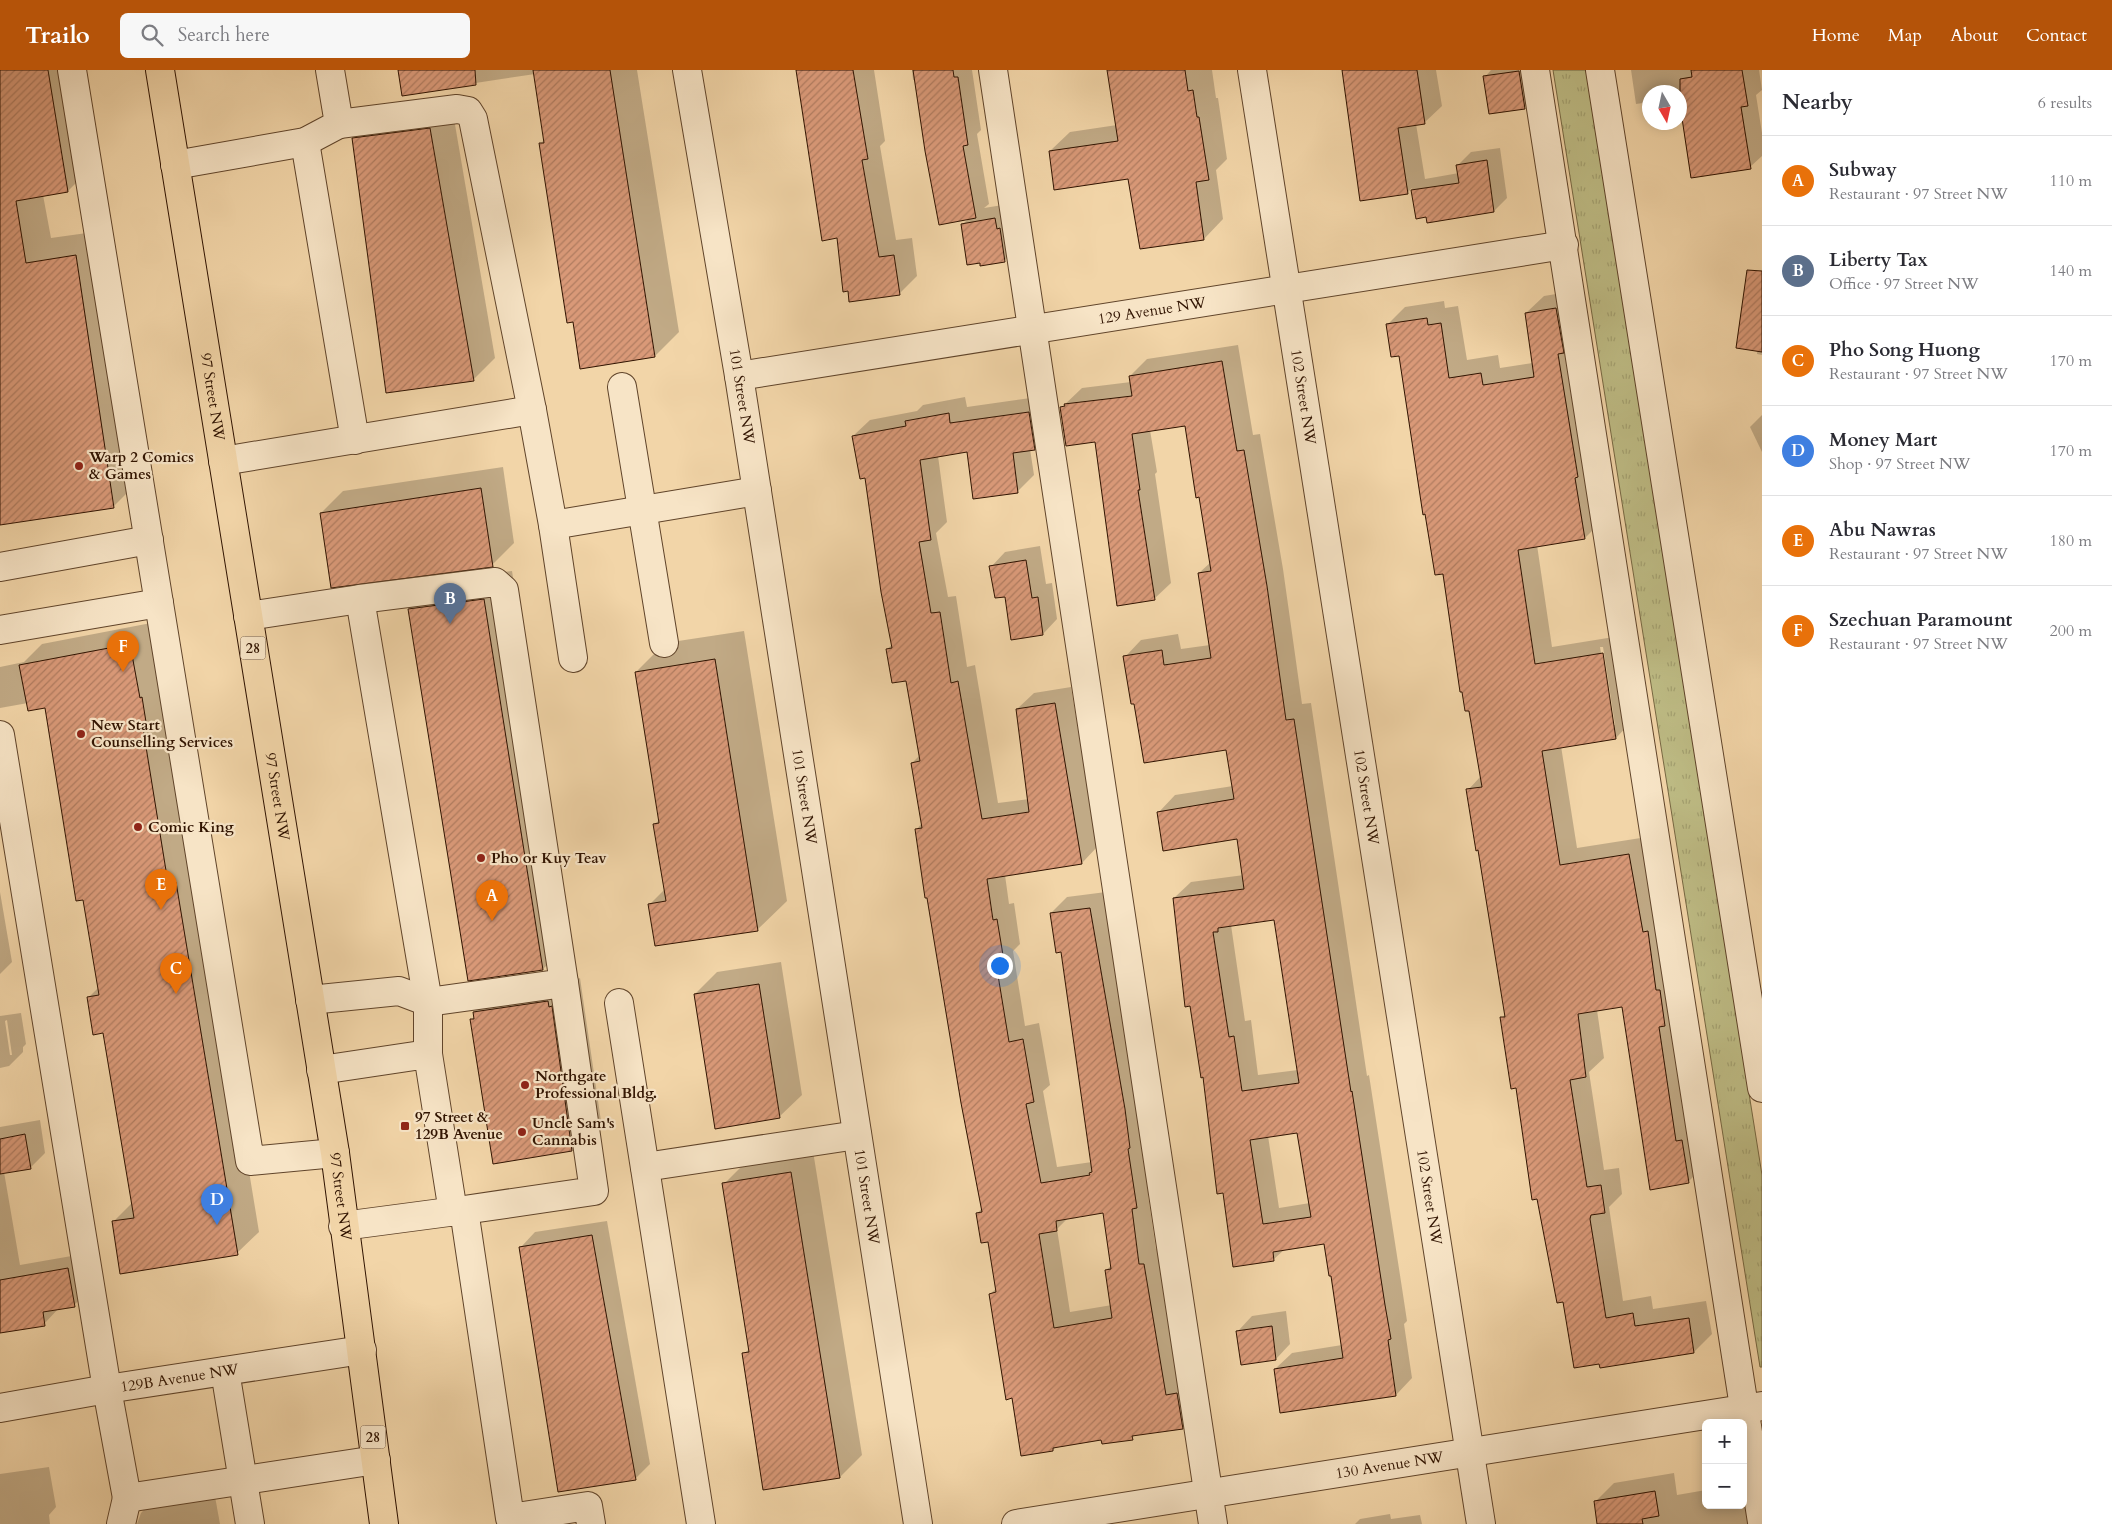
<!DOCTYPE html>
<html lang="en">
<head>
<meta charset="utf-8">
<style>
  :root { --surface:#fff; --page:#f7f7f7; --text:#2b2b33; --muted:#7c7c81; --line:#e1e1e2; --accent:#b45309 }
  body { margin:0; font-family:Cardo,serif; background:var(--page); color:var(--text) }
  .controls { position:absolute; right:15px; bottom:15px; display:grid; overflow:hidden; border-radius:8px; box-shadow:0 2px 12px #0003 }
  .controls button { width:45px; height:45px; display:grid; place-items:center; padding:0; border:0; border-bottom:1px solid var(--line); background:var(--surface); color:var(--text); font:25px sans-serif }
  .compass { position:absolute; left:1642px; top:15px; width:45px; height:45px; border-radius:50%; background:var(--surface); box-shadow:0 2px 12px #0003; rotate:171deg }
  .you { position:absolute; left:999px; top:895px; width:18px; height:18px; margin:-12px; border:4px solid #fff; border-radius:50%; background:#1a73e8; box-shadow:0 0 0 8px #1a73e833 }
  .badge { display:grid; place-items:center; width:32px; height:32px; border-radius:50%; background:var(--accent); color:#fff; font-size:16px; font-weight:700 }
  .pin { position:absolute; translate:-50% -41px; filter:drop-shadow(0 1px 2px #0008) }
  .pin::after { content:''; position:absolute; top:26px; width:18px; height:15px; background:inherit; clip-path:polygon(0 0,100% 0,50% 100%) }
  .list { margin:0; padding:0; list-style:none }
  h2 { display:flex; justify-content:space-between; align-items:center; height:65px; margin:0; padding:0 20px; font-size:21px }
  h2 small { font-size:16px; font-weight:400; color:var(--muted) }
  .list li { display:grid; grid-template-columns:32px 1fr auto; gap:15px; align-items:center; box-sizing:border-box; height:90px; padding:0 20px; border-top:1px solid var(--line) }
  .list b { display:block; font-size:19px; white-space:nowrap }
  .list p { margin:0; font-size:16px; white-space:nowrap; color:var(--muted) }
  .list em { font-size:16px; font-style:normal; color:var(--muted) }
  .icon { flex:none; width:28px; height:28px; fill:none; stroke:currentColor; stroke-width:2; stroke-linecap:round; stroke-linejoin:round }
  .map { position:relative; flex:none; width:1762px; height:1454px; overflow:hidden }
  header { display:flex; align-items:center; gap:30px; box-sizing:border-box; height:70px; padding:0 25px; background:var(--accent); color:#fff }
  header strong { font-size:24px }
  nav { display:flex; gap:28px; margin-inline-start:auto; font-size:18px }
  .search { width:350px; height:45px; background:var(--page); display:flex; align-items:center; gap:12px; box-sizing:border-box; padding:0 18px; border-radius:8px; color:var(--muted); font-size:19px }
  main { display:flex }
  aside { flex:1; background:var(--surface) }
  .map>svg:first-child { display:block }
  .park { fill:url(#park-tufts); stroke:#776842 }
  .shadow { fill:#0003; fill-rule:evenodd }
  .building { fill:url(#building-hatch); stroke:#301300; fill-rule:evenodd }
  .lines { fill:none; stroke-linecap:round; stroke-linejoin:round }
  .minor-casing { stroke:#60442a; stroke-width:30 }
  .major-casing { stroke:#301300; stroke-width:30 }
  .minor { stroke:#f7e4c6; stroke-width:28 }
  .major { stroke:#f2d5a8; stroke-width:28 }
  .poi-dot { fill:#8f2418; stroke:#f7e4c6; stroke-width:2 }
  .labels { text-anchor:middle; stroke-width:4.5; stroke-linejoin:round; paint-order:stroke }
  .shield { fill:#f7e4c6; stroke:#6c523b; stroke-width:1 }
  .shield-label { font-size:14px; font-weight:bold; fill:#301300 }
  .street-label { font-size:15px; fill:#301300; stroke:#f7e4c6 }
  .poi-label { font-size:15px; font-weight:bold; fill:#301300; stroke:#f7e4c6; text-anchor:start }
</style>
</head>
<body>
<header>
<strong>Trailo</strong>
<div class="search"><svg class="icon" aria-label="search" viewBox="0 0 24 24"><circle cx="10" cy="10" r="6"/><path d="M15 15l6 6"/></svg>Search here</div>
<nav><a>Home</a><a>Map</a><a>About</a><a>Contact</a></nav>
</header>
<main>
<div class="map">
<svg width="1762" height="1454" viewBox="0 0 1762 1454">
  <defs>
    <pattern id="park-tufts" width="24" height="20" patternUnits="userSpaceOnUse" patternTransform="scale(1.25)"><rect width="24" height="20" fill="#bebc85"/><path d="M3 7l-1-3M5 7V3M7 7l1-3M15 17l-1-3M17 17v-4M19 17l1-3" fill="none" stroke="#a4a171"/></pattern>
    <pattern id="building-hatch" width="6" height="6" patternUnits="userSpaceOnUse" patternTransform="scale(1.25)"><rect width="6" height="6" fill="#d99978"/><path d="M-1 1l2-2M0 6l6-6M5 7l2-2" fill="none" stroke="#b07c60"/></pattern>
  </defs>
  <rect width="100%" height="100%" fill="#f2d5a8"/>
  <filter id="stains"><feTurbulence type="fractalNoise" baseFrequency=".004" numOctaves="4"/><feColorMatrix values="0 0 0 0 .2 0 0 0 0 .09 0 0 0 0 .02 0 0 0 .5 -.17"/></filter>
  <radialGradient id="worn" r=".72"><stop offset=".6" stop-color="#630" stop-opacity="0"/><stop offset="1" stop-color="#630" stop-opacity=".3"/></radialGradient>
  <path class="park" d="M1553,0H1586L1762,1105V1297H1760Z"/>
  <g class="shadow">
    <path d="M0,0H76L92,97L68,121L43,125L51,168L101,161L138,412L114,436L0,453Z"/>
    <path d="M399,0H637L679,262L655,286L540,74L545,69L535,4L403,24Z"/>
    <path d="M797,0H874L885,71L880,76L896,170L912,168L917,206L899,224L838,167Z"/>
    <path d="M912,0H972L981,60L977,64L989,134L984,138L1009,134L1019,176L1005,190L962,155L969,148L916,10H913Z"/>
    <path d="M1108,0H1212L1216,28H1218L1227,89L1216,100L1223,149L1204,169L1129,108L1050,81L1070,62L1117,55Z"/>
    <path d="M1343,0H1436L1442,36L1424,53L1416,54L1425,109L1459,103L1458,95L1471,82L1500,78L1507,128L1494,141L1417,148L1412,118L1407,123Z"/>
    <path d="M1491,0H1536L1539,23L1525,37L1485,7Z"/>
    <path d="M1631,0H1759L1762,20L1756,25L1762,63V86L1750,97L1682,45H1680V22H1650V32L1636,34Z"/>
    <path d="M452,37L495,288L473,310L353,69L375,47Z"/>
    <path d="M1574,221L1603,450L1585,468L1537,475L1552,577L1620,566L1633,650L1616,668L1561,676L1577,778L1647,767L1706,1094L1688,1112L1623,936L1597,940L1604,988L1589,1002L1604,1100L1619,1098L1622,1124L1609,1137L1623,1231L1651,1226L1653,1239L1706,1231L1712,1264L1694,1282L1601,1297L1564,1231L1501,948L1506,944L1479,779L1468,720L1481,706L1400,285L1387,255L1405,237L1444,231L1445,238L1458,236L1467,290L1498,285L1500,298L1533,293L1526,243L1544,226ZM1600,577H1603L1615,655H1613Z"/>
    <path d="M1762,222V285L1757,284Z"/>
    <path d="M1238,275L1253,365L1260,364L1283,499L1302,634L1311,633L1367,1006L1369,1005L1402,1218L1407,1251L1404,1254L1412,1308L1396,1325L1275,1299L1292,1283L1342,1275L1325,1172L1285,1179L1273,1190L1224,1121L1174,828L1191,812L1244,805L1238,768L1159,742L1175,725L1233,716L1227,679L1135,632L1125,587L1141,570L1178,564L1181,579L1210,575L1199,503L1211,492L1186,354L1150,360L1157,402L1155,404L1171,513L1154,529L1096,371L1061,338L1082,318L1131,312L1130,306L1147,289ZM1275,848L1298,1000L1258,1005L1251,950L1245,951L1231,855ZM1298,1062L1310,1133L1279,1138L1268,1066Z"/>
    <path d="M1045,326L1051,362L1034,378L1030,379L1034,405L1017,422L968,381L938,386L947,452L936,463L948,527L956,526L967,597L975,595L998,733L1029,729L1017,639L1034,623L1071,617L1098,776L1082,793L1005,805L1009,834L1014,833L1020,874L1013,881L1025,956L1039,953L1050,1015L1043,1021L1057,1097L1092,1092L1062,880L1051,843L1067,827L1106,822L1153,1120L1148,1125L1156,1179L1160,1178L1199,1341L1182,1358L1136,1364L1132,1368L1102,1369L1057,1376L1053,1380L1013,1327L990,1224L997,1218L989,1171L977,1144L982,1138L916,760L922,753L912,693L920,685L907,609L887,579L893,574L866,406L853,366L870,350L917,341L923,335L965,327L967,337ZM1104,1142L1112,1195L1106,1200L1112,1235L1070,1242L1057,1159L1069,1147Z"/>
    <path d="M1762,345V382L1750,357Z"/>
    <path d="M503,397L514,473L492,495L321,443L343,421Z"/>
    <path d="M1040,476L1046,514L1052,513L1057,549L1043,564L1006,525L991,497L1005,482Z"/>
    <path d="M512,501L572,870L543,899L409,539L438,510Z"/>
    <path d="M151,553L198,791L259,1162L237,1183L113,1152L133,1132L104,962L88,928L99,917L84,828L46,636L28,633L0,638V597L24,592L42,574Z"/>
    <path d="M744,561L787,831L758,859L650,834L665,819L655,754L660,749L636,602L665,573Z"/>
    <path d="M0,822L12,892L0,904Z"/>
    <path d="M781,892L802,1025L779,1047L695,924L717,902Z"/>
    <path d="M577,903L578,909L580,908L601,1051L572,1080L494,1092L471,950L475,946L474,942L503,913Z"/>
    <path d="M21,943L26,974L23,977V982L9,996L0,998V946ZM7,950L12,985H10L5,951Z"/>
    <path d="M40,1050L45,1083L30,1098L4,1102L20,1195L83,1184L89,1221L74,1235L59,1238L44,1254L0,1262V1057Z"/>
    <path d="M813,1081L862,1385L840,1407L744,1284L750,1278L724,1114L746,1092Z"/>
    <path d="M607,1151L650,1394L635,1409L521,1177L535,1162Z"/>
    <path d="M1286,1241L1290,1274L1276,1289L1238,1261L1252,1246Z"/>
    <path d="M49,1397L56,1437L49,1445L50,1454H0V1404Z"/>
    <path d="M1674,1403L1677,1425L1706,1420V1435H1743V1414L1760,1454H1599L1595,1432L1614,1413Z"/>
    <path d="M214,1421L220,1454H137L141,1443L153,1430Z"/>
    <path d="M1390,1444L1391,1449L1420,1445L1422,1454H1355L1360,1449Z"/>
  </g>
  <g class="building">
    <path d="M0,0H48L68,122L16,131L26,193L76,185L114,438L0,455Z"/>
    <path d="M398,0H475L476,15L402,26Z"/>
    <path d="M533,0H610L655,287L580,299L573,252L567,253L539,73H544Z"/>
    <path d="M796,0H853L868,89L862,90L879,187L894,185L900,225L849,232L848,221L843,222L837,168L822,171Z"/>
    <path d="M913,0H953L954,7H958L968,75L963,76L976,148L939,155L925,81Z"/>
    <path d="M1107,0H1185L1188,21L1193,20L1197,47H1199L1209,110L1196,112L1204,170L1140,179L1128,109L1054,120L1049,81L1118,71Z"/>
    <path d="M1342,0H1417L1425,54L1398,58L1408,124L1360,131Z"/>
    <path d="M1691,0H1742L1748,36L1741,37L1751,99L1691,108L1680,35V9L1692,7Z"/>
    <path d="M1519,1L1525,39L1489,44L1483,6Z"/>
    <path d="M430,58L474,311L386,323L352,68Z"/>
    <path d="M1487,90L1494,142L1427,153L1426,147L1416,149L1411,120L1459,113L1456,95Z"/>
    <path d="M995,148L997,159L1000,158L1005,192L980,196V193L967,195L961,154Z"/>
    <path d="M1747,200L1762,201V282L1736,278Z"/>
    <path d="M1556,238L1564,283L1558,284L1578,407L1575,408L1585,469L1518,480L1535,594L1603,583L1616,669L1542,681L1560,795L1629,784L1643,862L1648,861L1656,920H1660L1665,956L1659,957L1676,1071L1682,1070L1689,1113L1650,1120L1622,937L1578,944L1586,1007L1570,1010L1587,1117L1601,1115L1605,1143L1591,1145L1590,1149L1606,1248L1633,1243L1635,1256L1689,1248L1694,1283L1600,1298L1599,1294L1574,1298L1563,1232L1557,1233L1537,1129L1532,1130L1516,1018L1511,1019L1500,947H1505L1478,780L1476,781L1466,719L1482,717L1469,641H1465L1462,622H1460L1443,504L1435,505L1425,444L1423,445L1399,286L1391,287L1386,254L1427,248L1428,255L1441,253L1449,308L1481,303L1483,315L1534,307L1525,243Z"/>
    <path d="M1222,291L1237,381L1244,380L1267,516L1286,650L1294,649L1351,1022L1352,1021L1385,1235L1391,1269L1388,1270L1396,1326L1280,1343L1274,1299L1343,1288L1331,1206H1329L1324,1174L1273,1182L1274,1191L1233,1197L1223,1123L1217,1124L1203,1007L1201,1008L1190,936L1185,937L1173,828L1244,819L1237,769L1163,781L1157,742L1234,729L1226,680L1144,693L1134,634H1131L1123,586L1162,580L1164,595L1211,588L1198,503L1211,501L1199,427L1196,428L1185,356L1132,364L1140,420H1138L1155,530L1117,536L1095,372L1066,376L1060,337L1065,336L1064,334L1132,326L1129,306ZM1274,850L1299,1013L1242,1021L1234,966L1229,967L1213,862H1218V858ZM1297,1063L1311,1147L1263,1154L1250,1070Z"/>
    <path d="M1029,342L1035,380L1013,383L1018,423L973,429L967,382L920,390L931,470L919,472L931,543L940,542L951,613L958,611L982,749L1029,742L1016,639L1055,633L1082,794L987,809L993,850L997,849L1004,891L996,893L1009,972L1023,969L1034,1032L1026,1034L1041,1113L1090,1105L1089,1103L1092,1102L1061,882L1056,883L1050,843L1090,838L1125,1039L1130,1078L1128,1079L1137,1138L1132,1139L1139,1194H1144L1166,1325L1177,1323L1183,1359L1132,1366L1133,1370L1102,1374L1101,1370L1053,1378V1381L1021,1386L1012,1328L1006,1330L989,1224L996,1222L988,1172L981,1173L976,1143L982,1142L961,1033L927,828H925L915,759L922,758L911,693L920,691L906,611L892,613L886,579L892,578L881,522L865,408L860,409L852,366L906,356L905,351L949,343L950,353ZM1103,1143L1111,1199L1105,1200L1112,1248L1054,1258L1039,1164L1057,1161L1056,1151Z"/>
    <path d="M481,418L493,497L331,518L320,443Z"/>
    <path d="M1026,490L1032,528L1038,527L1043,565L1011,570L1005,527L995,528L989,496Z"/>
    <path d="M484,529L543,900L468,911L408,539Z"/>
    <path d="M130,574L140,628L142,627L146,652H142L168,813L176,812L238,1185L120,1204L112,1151L134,1148L103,963L93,965L87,927L99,925L83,830L76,831L45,638L28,641L19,595Z"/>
    <path d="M715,589L758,861L655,876L648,834L666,831L653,754L659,753L635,602Z"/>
    <path d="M759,914L780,1048L715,1059L694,924Z"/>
    <path d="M548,931L549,937L552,936L572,1081L493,1094L470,949H474L473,942Z"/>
    <path d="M25,1064L31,1099L0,1104V1069Z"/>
    <path d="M791,1102L840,1408L763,1420L742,1283L749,1282L722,1113Z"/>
    <path d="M592,1165L636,1410L558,1422L519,1177Z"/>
    <path d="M68,1198L75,1237L43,1242L45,1256L0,1263V1210Z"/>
    <path d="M1272,1256L1276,1290L1241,1295L1236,1261Z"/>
    <path d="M1655,1421L1659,1446L1642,1449L1643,1454H1597L1594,1431Z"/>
  </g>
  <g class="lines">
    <defs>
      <g id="minor">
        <path d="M72,0L250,1091L335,1083"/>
        <path id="s1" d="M687,0L739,306L918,1454"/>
        <path d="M993,0L1213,1454"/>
        <path id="s2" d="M1252,0L1481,1454"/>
        <path d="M1535,0L1762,1452"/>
        <path d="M1600,0L1762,1018"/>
        <path d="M339,54L457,39L468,41L473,49L532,340L553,455"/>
        <path d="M305,72L355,370"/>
        <path d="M175,95L305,72L339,54L330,0"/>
        <path id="s3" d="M739,306L1564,175"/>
        <path d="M622,317L664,573"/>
        <path d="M223,391L532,340"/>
        <path d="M0,497L149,470"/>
        <path d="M360,529L428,932V984"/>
        <path d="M248,546L360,529L495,512L504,520L564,913L428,932L399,921L310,930"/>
        <path d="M0,560L159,533"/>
        <path d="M573,588L553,455L757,421"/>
        <path d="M0,665L107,1319L127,1428L376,1390"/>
        <path d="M619,933L701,1454"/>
        <path d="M321,1000L428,984L453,1142"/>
        <path d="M645,1097L857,1065"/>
        <path d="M464,1140L594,1121L564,913"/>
        <path d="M343,1156L464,1140L510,1448L588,1436L591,1454"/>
        <path d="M225,1301L250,1454"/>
        <path id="s4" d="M0,1338L107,1319L362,1280"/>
        <path d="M121,1454L127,1428"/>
        <path id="s5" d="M1016,1454L1762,1336"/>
      </g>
      <g id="major">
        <path id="s6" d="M160,0L335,1083L384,1454"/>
      </g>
    </defs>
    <use href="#minor" class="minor-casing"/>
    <use href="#major" class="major-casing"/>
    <use href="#minor" class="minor"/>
    <use href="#major" class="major"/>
  </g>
  <g class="poi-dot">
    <circle cx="79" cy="396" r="5"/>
    <circle cx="81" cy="664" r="5"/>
    <circle cx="138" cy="757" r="5"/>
    <circle cx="481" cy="788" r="5"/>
    <circle cx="525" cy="1015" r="5"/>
    <rect x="400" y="1051" width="10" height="10" rx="2.5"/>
    <circle cx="522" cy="1062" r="5"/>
  </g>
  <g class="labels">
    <g class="shield">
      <rect x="240.5" y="566.5" width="25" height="23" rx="4"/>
      <rect x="360.5" y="1355.5" width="25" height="23" rx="4"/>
    </g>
    <g class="shield-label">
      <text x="253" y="583">28</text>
      <text x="373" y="1372">28</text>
    </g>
    <g class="street-label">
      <text dy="5" stroke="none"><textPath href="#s3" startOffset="418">129 Avenue NW</textPath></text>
      <text dy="5" stroke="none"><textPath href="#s6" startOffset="331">97 Street NW</textPath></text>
      <text dy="5" stroke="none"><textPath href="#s1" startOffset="331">101 Street NW</textPath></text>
      <text dy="5" stroke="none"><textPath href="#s2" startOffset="331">102 Street NW</textPath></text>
      <text dy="5" stroke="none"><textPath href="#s6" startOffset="736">97 Street NW</textPath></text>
      <text dy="5" stroke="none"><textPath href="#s1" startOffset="736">101 Street NW</textPath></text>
      <text dy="5" stroke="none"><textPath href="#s2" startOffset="736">102 Street NW</textPath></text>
      <text dy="5" stroke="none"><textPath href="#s6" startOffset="1141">97 Street NW</textPath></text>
      <text dy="5" stroke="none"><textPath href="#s1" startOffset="1141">101 Street NW</textPath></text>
      <text dy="5" stroke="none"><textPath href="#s2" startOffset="1141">102 Street NW</textPath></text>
      <text dy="5" stroke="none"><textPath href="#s4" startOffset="182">129B Avenue NW</textPath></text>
      <text dy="5" stroke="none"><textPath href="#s5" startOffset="378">130 Avenue NW</textPath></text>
    </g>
    <g class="poi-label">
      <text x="89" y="392">Warp 2 Comics<tspan x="89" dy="17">&amp; Games</tspan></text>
      <text x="91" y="660">New Start<tspan x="91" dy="17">Counselling Services</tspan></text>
      <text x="148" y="762">Comic King</text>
      <text x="491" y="793">Pho or Kuy Teav</text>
      <text x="535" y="1011">Northgate<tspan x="535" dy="17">Professional Bldg.</tspan></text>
      <text x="415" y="1052">97 Street &amp;<tspan x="415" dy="17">129B Avenue</tspan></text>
      <text x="532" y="1058">Uncle Sam's<tspan x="532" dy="17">Cannabis</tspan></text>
    </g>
  </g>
  <rect width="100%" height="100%" filter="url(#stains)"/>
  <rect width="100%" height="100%" fill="url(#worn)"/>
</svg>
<div class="controls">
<button>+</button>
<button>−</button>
</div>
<svg class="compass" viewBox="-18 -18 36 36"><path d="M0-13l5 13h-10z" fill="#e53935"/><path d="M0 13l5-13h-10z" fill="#7c7c81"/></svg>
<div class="you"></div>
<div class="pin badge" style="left:492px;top:851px;background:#e8710a">A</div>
<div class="pin badge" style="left:450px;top:554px;background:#5c6f8a">B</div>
<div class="pin badge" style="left:176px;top:924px;background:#e8710a">C</div>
<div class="pin badge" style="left:217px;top:1155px;background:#3f7fe0">D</div>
<div class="pin badge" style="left:161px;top:840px;background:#e8710a">E</div>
<div class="pin badge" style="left:123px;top:602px;background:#e8710a">F</div>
</div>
<aside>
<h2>Nearby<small>6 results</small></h2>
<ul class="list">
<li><span class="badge" style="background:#e8710a">A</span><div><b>Subway</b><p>Restaurant · 97 Street NW</p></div><em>110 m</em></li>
<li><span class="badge" style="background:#5c6f8a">B</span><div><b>Liberty Tax</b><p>Office · 97 Street NW</p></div><em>140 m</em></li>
<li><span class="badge" style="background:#e8710a">C</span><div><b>Pho Song Huong</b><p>Restaurant · 97 Street NW</p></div><em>170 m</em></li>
<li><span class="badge" style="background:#3f7fe0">D</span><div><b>Money Mart</b><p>Shop · 97 Street NW</p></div><em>170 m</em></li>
<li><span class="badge" style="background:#e8710a">E</span><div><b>Abu Nawras</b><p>Restaurant · 97 Street NW</p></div><em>180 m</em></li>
<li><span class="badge" style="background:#e8710a">F</span><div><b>Szechuan Paramount</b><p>Restaurant · 97 Street NW</p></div><em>200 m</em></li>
</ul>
</aside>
</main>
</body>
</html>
